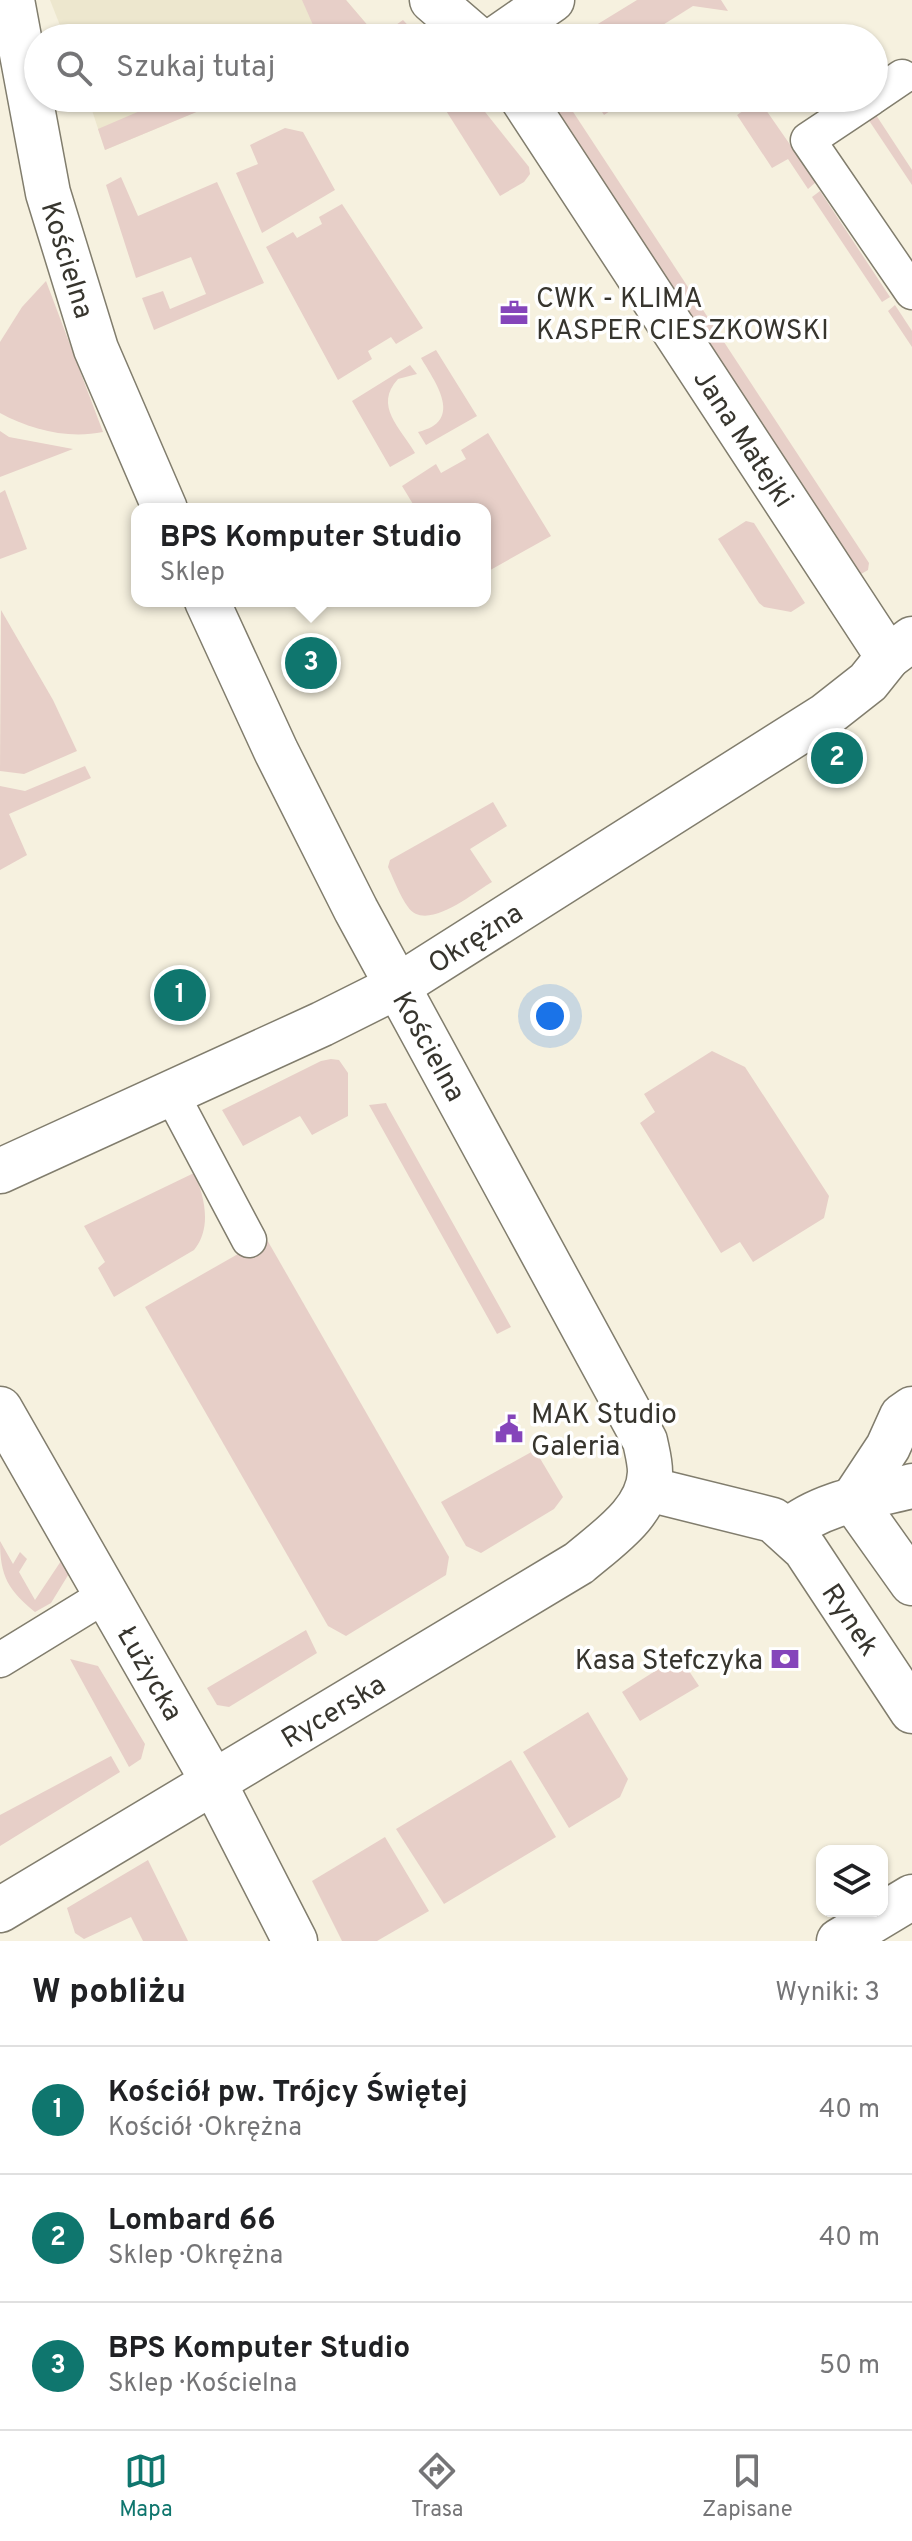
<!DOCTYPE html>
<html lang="pl">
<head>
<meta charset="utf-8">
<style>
  :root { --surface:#fff; --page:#f6f6f6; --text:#202124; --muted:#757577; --line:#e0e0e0; --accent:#0f766e }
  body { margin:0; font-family:Overpass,sans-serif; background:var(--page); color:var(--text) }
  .controls { position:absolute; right:24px; bottom:24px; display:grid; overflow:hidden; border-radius:16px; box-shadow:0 2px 6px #0004 }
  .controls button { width:72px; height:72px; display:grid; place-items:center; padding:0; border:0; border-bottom:2px solid var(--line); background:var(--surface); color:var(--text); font:40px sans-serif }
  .you { position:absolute; left:550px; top:1016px; width:28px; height:28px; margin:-20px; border:6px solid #fff; border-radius:50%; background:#1a73e8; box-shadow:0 0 0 12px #1a73e833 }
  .badge { display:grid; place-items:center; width:52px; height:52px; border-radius:50%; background:var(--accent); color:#fff; font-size:26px; font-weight:700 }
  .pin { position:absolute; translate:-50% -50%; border:4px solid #fff; box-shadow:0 2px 8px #0006 }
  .popup { position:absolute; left:131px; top:503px; width:360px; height:104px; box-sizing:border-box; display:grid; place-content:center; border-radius:16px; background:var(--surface); filter:drop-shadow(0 2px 6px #0005); font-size:26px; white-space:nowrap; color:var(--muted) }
  .popup b { font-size:30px; color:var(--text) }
  .popup::after { content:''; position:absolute; left:50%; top:100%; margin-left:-16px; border:16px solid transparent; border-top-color:var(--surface) }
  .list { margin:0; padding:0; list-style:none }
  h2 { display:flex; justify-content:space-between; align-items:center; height:104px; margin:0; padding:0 32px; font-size:34px }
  h2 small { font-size:26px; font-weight:400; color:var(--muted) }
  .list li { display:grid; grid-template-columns:52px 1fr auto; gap:24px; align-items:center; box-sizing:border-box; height:128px; padding:0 32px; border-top:2px solid var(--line) }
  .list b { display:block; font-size:30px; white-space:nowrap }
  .list p { margin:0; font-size:26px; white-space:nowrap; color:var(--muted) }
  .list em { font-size:26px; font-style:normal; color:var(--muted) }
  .icon { flex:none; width:44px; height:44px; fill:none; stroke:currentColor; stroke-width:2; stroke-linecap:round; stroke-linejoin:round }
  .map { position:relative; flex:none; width:912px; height:1941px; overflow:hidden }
  .search { position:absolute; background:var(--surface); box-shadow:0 2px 6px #0004; left:24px; right:24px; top:24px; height:88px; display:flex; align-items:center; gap:20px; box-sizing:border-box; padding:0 28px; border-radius:44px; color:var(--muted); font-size:30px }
  .sheet { height:488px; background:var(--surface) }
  nav { display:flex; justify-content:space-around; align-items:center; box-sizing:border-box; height:112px; border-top:2px solid var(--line); background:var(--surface); font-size:22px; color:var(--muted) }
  nav a { display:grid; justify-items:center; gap:4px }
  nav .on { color:var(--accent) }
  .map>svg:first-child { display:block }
  .built { fill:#ede7ce }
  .green { fill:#e7cfc8 }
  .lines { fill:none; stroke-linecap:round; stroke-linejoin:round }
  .service-casing { stroke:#817d6d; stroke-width:37 }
  .pedestrian-casing { stroke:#817d6d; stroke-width:47 }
  .minor-casing { stroke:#817d6d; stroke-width:47 }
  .service { stroke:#fff; stroke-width:34 }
  .pedestrian { stroke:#fff; stroke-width:44 }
  .minor { stroke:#fff; stroke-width:44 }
  .labels { text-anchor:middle; stroke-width:7; stroke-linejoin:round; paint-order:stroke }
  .street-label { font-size:28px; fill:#37352e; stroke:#fff }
  .poi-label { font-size:28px; fill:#37352e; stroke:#fff; text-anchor:start }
</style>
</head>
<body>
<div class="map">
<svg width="912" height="1941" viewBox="0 0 912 1941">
  <rect width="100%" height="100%" fill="#f6f1df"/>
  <g class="built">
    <path d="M50,0H346L375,34L366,38H65Z"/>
    <path d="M88,98H230L105,150Z"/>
  </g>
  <g class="green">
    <path d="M302,0H346L375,34L366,38H309L317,34Z"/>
    <path d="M637,0H721L728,11L693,6L642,38H575Z"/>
    <path d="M403,20L420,38H400L393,27Z"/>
    <path d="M170,98H230L105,150L98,129Z"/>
    <path d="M438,98H474L529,167L530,174L524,182L500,196Z"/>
    <path d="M548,98H564L869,563L868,570L861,574Z"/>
    <path d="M593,98H627L628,99L604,115Z"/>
    <path d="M759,100L816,182L808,189L788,159L772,168L737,115Z"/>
    <path d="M876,115L912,170V185L868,119Z"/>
    <path d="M285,128L303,132L335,190L262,233L236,173L258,164L250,145Z"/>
    <path d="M121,177L138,216L217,182L264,283L154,330L142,298L163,291L170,309L206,294L191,257L136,278L106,185Z"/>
    <path d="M820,191L890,297L882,302L812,197Z"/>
    <path d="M342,204L423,328L396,344L391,337L368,351L372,359L338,380L266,247L293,232L297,238L322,224L319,217Z"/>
    <path d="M46,281L103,432C68,439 31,430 0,413V342L22,307Z"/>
    <path d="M895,305L912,331V347L888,311Z"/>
    <path d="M436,350L477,416L426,445L418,432C465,421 435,382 421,358Z"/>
    <path d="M410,365L417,374L398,379C373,406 401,428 415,453L390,467L352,401Z"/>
    <path d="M0,431L9,437L73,449L0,477Z"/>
    <path d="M488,433L551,536L485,573V509H416L402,486L436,464L441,473L466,459L461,450Z"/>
    <path d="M5,490L27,549L0,559V493Z"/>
    <path d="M746,521L754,523L805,603L791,612L764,607L759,603L718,539Z"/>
    <path d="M1,610L53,700L77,751L24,774L0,771Z"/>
    <path d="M85,766L91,778L9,814L27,855L0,870V786L25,791Z"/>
    <path d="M493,802L507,826L470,849L492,882C473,893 426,933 408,907C400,896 394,880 388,867L390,860Z"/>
    <path d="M712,1051L745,1067L829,1196L824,1218L753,1262L740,1242L721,1253L640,1123L655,1112L644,1094Z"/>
    <path d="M331,1059L339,1060L348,1073V1116L312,1135L300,1116L243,1146L222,1110L321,1061Z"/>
    <path d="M386,1103L389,1109L511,1327L497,1334L369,1105Z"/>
    <path d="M194,1173C205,1197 212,1228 194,1250L114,1297L98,1268L105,1262L84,1226Z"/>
    <path d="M266,1238L449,1557L446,1575L346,1636L328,1626L145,1307Z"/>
    <path d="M535,1450L563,1497L554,1509L481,1553L466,1546L441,1502Z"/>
    <path d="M0,1541L13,1564L20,1552L27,1559L19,1572L35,1600L63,1558L70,1572L51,1603L35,1612C8,1590 0,1576 0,1541Z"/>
    <path d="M306,1630L317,1653L229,1707L217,1705L207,1688Z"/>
    <path d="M679,1656L699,1686L640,1721L622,1692Z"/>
    <path d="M70,1659L98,1666L145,1744L141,1759L129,1767Z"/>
    <path d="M588,1712L628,1779L620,1797L569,1828L523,1752Z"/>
    <path d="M111,1756L120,1772L0,1846V1815Z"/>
    <path d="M511,1760L556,1837L444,1904L396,1829Z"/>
    <path d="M385,1837L429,1911L377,1941H342L312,1881Z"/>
    <path d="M148,1860L188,1941H143L131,1917L84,1939L75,1933L67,1908Z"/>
  </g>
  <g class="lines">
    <defs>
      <g id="service">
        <path d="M874,96L902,77"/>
        <path d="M871,98L808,140L912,292"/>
        <path d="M171,1093L249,1240"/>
        <path d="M0,1660L106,1595"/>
      </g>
      <g id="pedestrian">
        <path d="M912,1409L902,1416L888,1447L853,1500L912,1583"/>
        <path d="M788,1531C820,1503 871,1496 912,1486"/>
      </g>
      <g id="minor">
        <path id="s1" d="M12,0L48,193L96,349L165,509"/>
        <path d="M432,0L476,38"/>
        <path d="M497,38L552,0"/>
        <path id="s2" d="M522,98L888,657"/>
        <path id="s3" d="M0,1171L322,1024L398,986L826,715L868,682L888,657L912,639"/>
        <path id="s4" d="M0,1409L214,1783L295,1941"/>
        <path id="s5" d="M648,1489L773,1520L805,1549L912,1711"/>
        <path id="s6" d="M0,1910L579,1563C607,1539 649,1512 650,1472C650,1461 647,1451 645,1441L356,910L276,751L207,601"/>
        <path d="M839,1941L912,1897"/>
      </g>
    </defs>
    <use href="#service" class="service-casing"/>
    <use href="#pedestrian" class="pedestrian-casing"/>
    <use href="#minor" class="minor-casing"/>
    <use href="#service" class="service"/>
    <use href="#pedestrian" class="pedestrian"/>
    <use href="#minor" class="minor"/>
  </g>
  <defs>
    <symbol id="office-bare" viewBox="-9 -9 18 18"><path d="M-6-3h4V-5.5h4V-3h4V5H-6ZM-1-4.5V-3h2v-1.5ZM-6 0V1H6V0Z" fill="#8545ba" stroke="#fff" stroke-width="2.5" paint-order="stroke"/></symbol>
    <symbol id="civic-bare" viewBox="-9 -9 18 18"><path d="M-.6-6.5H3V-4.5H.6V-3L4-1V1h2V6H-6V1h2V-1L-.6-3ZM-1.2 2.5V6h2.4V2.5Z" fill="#8545ba" stroke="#fff" stroke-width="2.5" paint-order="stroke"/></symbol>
    <symbol id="bank-bare" viewBox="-9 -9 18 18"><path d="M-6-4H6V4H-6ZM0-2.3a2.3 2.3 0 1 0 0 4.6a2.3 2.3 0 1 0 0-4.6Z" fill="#8545ba" stroke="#fff" stroke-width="2.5" paint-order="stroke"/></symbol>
  </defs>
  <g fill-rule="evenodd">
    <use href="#office-bare" x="494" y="293" width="40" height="40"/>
    <use href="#civic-bare" x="489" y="1409" width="40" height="40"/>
    <use href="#bank-bare" x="765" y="1639" width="40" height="40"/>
  </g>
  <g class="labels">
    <g class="street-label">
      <text dy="10" stroke="none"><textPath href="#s1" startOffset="266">Kościelna</textPath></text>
      <text dy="10" stroke="none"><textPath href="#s2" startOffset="406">Jana Matejki</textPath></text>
      <text dy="10" stroke="none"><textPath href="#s3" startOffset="530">Okrężna</textPath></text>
      <text transform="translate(430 1046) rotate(61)" y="10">Kościelna</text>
      <text dy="10" stroke="none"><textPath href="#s5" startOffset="256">Rynek</textPath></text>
      <text dy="10" stroke="none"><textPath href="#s4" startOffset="304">Łużycka</textPath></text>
      <text dy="10" stroke="none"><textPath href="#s6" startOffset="388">Rycerska</textPath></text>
    </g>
    <g class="poi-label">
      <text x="536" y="307">CWK - KLIMA<tspan x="536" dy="32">KASPER CIESZKOWSKI</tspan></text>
      <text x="531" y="1423">MAK Studio<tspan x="531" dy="32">Galeria</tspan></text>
      <text x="763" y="1669" text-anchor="end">Kasa Stefczyka</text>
    </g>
  </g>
</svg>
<div class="controls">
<button><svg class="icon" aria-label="layers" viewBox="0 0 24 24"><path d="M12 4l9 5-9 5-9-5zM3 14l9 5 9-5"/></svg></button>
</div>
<div class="you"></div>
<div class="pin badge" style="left:180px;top:995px">1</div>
<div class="pin badge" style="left:837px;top:758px">2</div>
<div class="pin badge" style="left:311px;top:663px">3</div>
<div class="popup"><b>BPS Komputer Studio</b>Sklep</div>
<div class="search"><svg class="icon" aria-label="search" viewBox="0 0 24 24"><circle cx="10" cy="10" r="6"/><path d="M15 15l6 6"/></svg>Szukaj tutaj</div>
</div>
<section class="sheet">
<h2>W pobliżu<small>Wyniki: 3</small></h2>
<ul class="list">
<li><span class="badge">1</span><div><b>Kościół pw. Trójcy Świętej</b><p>Kościół · Okrężna</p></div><em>40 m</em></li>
<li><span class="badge">2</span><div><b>Lombard 66</b><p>Sklep · Okrężna</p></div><em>40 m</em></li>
<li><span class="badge">3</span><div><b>BPS Komputer Studio</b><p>Sklep · Kościelna</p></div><em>50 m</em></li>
</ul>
</section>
<nav>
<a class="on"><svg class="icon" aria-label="map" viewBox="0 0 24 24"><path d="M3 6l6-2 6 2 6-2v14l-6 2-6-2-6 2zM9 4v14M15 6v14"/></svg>Mapa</a>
<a><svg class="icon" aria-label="directions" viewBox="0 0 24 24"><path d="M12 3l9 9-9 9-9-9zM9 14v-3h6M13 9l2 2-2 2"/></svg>Trasa</a>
<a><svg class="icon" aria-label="saved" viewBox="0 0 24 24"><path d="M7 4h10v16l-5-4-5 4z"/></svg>Zapisane</a>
</nav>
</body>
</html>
